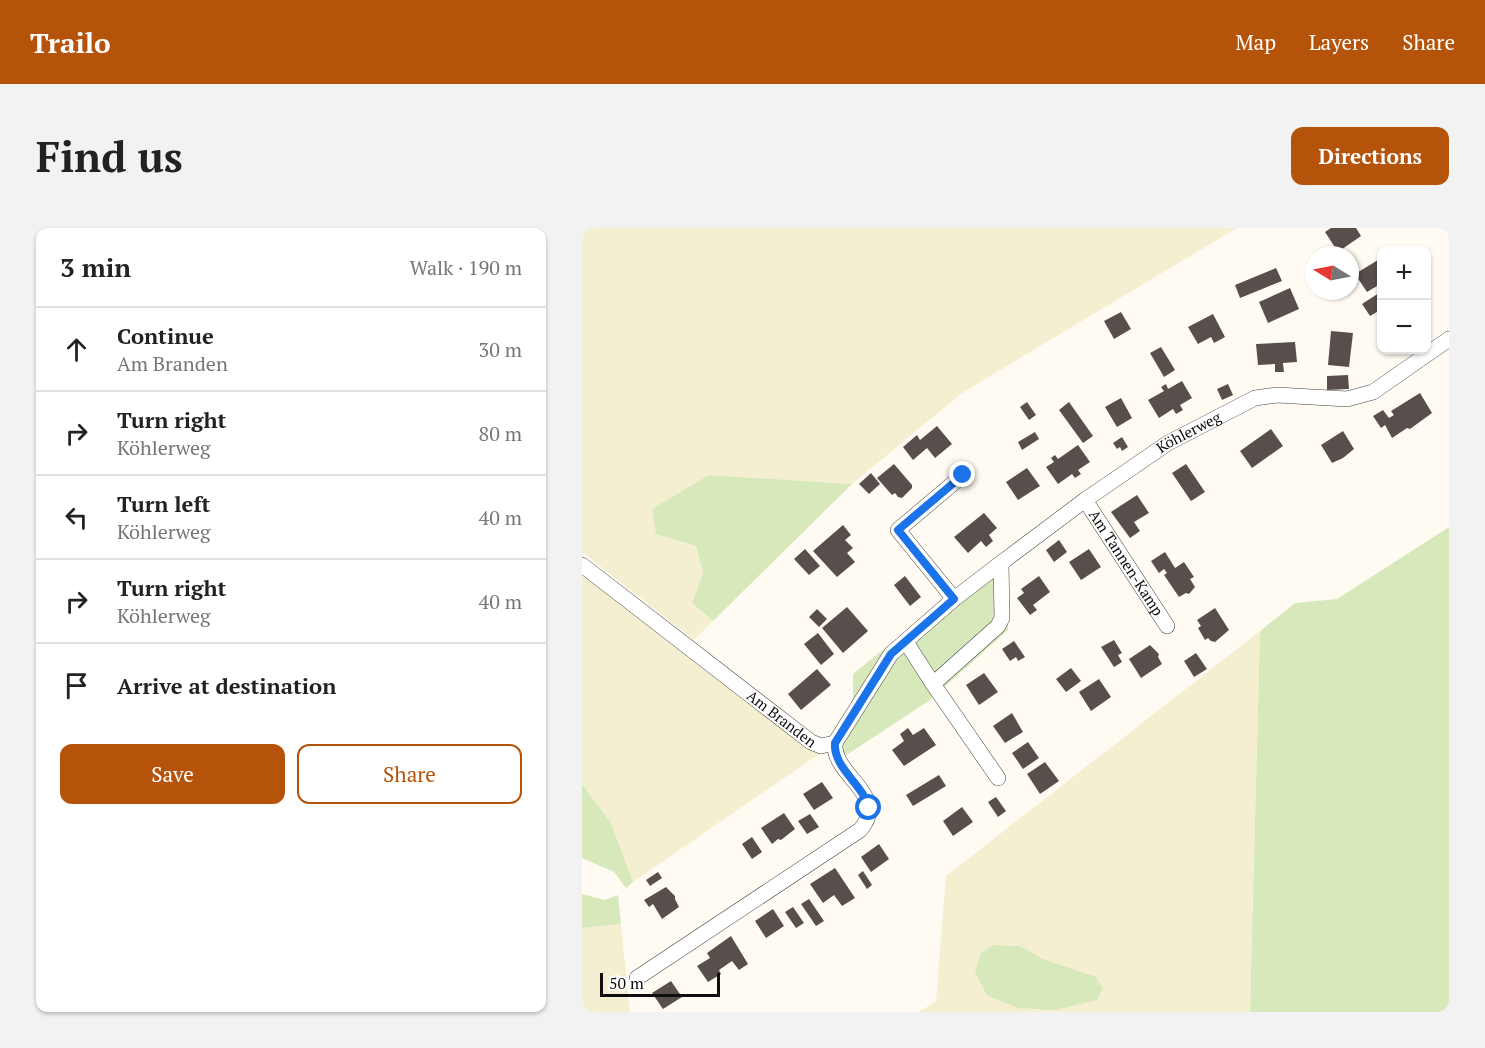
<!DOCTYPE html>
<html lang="en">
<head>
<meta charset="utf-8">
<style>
  :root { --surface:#fff; --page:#f2f2f2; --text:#222; --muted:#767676; --line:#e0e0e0; --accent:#b45309 }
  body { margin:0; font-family:"PT Serif",serif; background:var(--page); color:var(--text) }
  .controls { position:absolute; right:18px; top:18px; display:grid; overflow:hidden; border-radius:12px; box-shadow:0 2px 4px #0004 }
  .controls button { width:54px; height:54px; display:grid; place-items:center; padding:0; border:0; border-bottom:2px solid var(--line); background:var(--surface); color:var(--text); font:30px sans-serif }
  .compass { position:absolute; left:723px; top:18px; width:54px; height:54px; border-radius:50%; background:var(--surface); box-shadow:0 2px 4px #0004; rotate:280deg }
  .scale { position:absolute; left:18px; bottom:15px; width:120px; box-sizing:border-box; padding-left:6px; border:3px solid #0f0f0f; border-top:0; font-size:16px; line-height:21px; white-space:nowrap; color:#0f0f0f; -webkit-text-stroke:4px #fff; paint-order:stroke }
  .stop { position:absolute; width:18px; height:18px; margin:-14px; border:4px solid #1a73e8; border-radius:50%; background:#fff }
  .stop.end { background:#1a73e8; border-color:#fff; box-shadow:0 2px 6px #0008 }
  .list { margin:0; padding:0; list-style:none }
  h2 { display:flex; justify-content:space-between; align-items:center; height:78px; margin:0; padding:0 24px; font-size:26px }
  h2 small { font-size:20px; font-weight:400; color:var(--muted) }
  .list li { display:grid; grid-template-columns:39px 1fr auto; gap:18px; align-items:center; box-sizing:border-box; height:84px; padding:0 24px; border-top:2px solid var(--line) }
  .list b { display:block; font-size:22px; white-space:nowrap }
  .list p { margin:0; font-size:20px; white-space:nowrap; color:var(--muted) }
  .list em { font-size:20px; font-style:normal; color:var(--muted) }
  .actions { display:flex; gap:12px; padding:18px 24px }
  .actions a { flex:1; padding:14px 0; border:2px solid var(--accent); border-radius:12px; text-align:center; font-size:21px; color:var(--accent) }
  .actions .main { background:var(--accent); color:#fff }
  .icon { flex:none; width:33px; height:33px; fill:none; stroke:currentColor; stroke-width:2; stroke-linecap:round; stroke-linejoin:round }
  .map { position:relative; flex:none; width:867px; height:784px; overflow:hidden; border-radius:12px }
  header { display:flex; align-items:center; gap:36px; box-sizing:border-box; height:84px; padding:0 30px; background:var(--accent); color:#fff }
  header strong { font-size:28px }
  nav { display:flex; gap:33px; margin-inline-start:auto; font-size:21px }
  .intro { display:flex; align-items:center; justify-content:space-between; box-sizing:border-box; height:144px; padding:0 36px }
  h1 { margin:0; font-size:42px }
  .button { padding:15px 27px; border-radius:12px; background:var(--accent); color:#fff; font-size:21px; font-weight:700 }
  main { display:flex; gap:36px; padding:0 36px }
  aside { flex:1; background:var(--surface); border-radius:12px; box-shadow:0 2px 4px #0004 }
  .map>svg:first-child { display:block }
  .farmland { fill:#f5efd2 }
  .green { fill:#d7e9bb }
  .building { fill:#584f4c }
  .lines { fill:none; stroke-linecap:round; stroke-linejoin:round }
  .minor-casing { stroke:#424242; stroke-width:16 }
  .minor { stroke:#fff; stroke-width:15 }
  .route { stroke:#1a73e8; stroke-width:8 }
  .labels { text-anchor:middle; stroke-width:6; stroke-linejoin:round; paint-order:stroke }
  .street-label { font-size:15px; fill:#0f0f0f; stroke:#fff }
</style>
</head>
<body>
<header>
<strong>Trailo</strong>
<nav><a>Map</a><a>Layers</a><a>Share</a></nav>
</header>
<div class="intro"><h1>Find us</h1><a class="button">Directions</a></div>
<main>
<aside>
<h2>3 min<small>Walk · 190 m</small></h2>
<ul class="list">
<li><svg class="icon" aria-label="ahead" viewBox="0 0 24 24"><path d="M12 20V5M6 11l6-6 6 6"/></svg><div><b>Continue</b><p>Am Branden</p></div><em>30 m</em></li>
<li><svg class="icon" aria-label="right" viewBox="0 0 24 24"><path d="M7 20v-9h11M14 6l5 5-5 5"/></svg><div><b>Turn right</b><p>Köhlerweg</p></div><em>80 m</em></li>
<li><svg class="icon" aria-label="left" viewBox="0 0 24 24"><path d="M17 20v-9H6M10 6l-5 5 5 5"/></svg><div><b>Turn left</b><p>Köhlerweg</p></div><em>40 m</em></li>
<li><svg class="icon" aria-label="right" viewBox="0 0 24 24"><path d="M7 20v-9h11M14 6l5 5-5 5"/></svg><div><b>Turn right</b><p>Köhlerweg</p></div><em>40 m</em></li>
<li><svg class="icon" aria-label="arrive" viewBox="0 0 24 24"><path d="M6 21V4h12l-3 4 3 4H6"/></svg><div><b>Arrive at destination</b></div></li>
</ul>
<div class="actions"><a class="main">Save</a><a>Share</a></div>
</aside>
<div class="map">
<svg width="867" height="784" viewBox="0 0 867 784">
  <rect width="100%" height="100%" fill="#fffbf2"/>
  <g class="farmland">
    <path d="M0,0H655L380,165L270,256L128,247L74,306L114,318L121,345L110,375L131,393L112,412L0,324Z"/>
    <path d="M0,347L237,526L51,654L29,595L0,556Z"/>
    <path d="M678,403L668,784H337L354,773L364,648Z"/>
    <path d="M39,696L48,784H0V700Z"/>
  </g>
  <g class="green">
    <path d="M127,247L270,256L131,393L110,375L121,345L114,318L74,306L70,281Z"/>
    <path d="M867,299V784H668L678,403L713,375L755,371Z"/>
    <path d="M424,323L426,402L348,472L263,528L250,510L271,477V446Z"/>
    <path d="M0,556L29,595L51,654L44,660L32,644L0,630Z"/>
    <path d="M0,666L23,672L36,667L39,696L0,700Z"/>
    <path d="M412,717L438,718L461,731L514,749L521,761L515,772L473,782L436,780L405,767L393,744L399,725Z"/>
  </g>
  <g class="building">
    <path d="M749,0H774L779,8L756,24L743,4Z"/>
    <path d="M796,32L800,38V55L785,64L773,46Z"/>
    <path d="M694,40L700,53L658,70L653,57Z"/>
    <path d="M708,60L717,81L686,95L677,74Z"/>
    <path d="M797,65L800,69V81L788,88L780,76Z"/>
    <path d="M539,84L549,101L532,111L522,93Z"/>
    <path d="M631,86L643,109L632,115L629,109L616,116L606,99Z"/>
    <path d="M749,103L771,105L767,139L746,137Z"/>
    <path d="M713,114L715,134L701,135L702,144H693V136L676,137L674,116Z"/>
    <path d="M579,119L593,142L582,149L568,125Z"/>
    <path d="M766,147L767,161L745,162V148Z"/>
    <path d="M600,153L610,170L598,177L601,182L594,186L591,181L577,190L566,172L582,163L579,159L584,156L586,161Z"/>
    <path d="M646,156L651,167L640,172L635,161Z"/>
    <path d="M838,165L850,185L828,201L825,200L810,210L803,197L799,200L791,188L801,182L807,190L812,187L809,183Z"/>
    <path d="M539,170L550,190L535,199L523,179Z"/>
    <path d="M445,174L454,187L447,192L438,179Z"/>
    <path d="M487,174L511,208L501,215L477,182Z"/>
    <path d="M355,198L370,216L353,230L345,220L331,232L321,219L335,207L338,212Z"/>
    <path d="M689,201L701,218L670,240L658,223Z"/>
    <path d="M761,203L772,221L761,230L750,235L739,217Z"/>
    <path d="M453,204L457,211L440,222L436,214Z"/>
    <path d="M540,209L546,219L540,223L538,219L535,221L531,215Z"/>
    <path d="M496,217L508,234L496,242L499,246L493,250L490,246L476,256L464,239L472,234L469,230L473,227L476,231Z"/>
    <path d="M312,236L330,257V260L320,270L316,269L313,265L310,267L295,250Z"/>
    <path d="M604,236L623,264L609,273L590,245Z"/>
    <path d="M445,240L458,258L436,272L424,254Z"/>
    <path d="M289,245L298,256L287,266L277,256Z"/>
    <path d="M555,267L567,285L552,294L558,303L548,310L529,284Z"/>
    <path d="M402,285L415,300L407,307L411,313L404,319L399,313L386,325L372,309Z"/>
    <path d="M261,297L269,307L263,312L271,320L265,325L273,334L255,349L231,323Z"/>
    <path d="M477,312L485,324L472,334L464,322Z"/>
    <path d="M223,321L238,338L227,347L212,331Z"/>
    <path d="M507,321L519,339L499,352L487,334Z"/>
    <path d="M583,324L593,340L602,334L612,349L608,351L613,359L607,366L604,365L597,369L582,347L585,345L582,341L577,345L569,333Z"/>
    <path d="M323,348L339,369L328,378L312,357Z"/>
    <path d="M457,348L468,364L451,377L455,382L448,387L435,370L442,365L439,361Z"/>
    <path d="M265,379L286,403L261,425L240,400Z"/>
    <path d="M633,380L647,402L633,414L629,413L626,410L623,412L616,400L619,398L615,392Z"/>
    <path d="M235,381L245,391L237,399L227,389Z"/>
    <path d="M236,405L252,426L239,437L222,416Z"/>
    <path d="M532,412L540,425L536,427L540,434L532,439L519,419Z"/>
    <path d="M432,413L443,429L436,433L434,429L428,433L420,421Z"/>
    <path d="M568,417L577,426L576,429L580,436L559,450L547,431Z"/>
    <path d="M614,425L625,441L612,449L602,433Z"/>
    <path d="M489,440L499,453L484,464L474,451Z"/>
    <path d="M235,441L249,457L219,482L206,466Z"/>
    <path d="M402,445L416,464L397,477L384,457Z"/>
    <path d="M517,451L529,469L509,483L497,464Z"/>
    <path d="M430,485L441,504L423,515L411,498Z"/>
    <path d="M326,500L331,507L342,500L354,517L322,538L310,522L322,513L318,506Z"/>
    <path d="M446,514L457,530L441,541L430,525Z"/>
    <path d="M463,534L477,553L458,566L445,546Z"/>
    <path d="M357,547L364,558L331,578L324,567Z"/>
    <path d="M240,554L251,570L232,582L221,566Z"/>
    <path d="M414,569L424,583L416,589L406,574Z"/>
    <path d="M380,579L391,594L371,608L361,593Z"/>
    <path d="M202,585L213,601L199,612L196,611L190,616L179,600Z"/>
    <path d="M228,586L237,599L225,606L216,593Z"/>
    <path d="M170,609L180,624L170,631L160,616Z"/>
    <path d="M297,616L307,631L289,644L279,629Z"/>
    <path d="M253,640L273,670L260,678L252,667L241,675L228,656Z"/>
    <path d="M281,643L290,657L285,661L276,647Z"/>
    <path d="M76,644L80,650L68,658L64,652Z"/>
    <path d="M84,659L93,668V671L97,679L80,691L71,676L67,679L62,672Z"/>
    <path d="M227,671L242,693L234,698L219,676Z"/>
    <path d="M211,679L222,695L214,700L203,684Z"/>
    <path d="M191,681L202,698L184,710L173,693Z"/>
    <path d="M149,708L166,736L157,742L150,733L137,742L139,746L126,754L115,738L128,730L125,725Z"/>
    <path d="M89,753L100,769L81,781L70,765Z"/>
  </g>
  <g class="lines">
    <defs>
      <g id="minor">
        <path id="s1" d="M503,272L585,398"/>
        <path id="s2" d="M0,337L229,514L239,518L253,515"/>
        <path d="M372,371L316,302L381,247"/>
        <path d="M324,414L351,456L416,550"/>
        <path d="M351,456L416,398L420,390L419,335"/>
        <path id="s3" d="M253,515L309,426L372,371L419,335L503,272L586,215L673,170L695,167L765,171L791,164L867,111"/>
        <path d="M55,750L278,602C309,567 250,548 253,515"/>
      </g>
    </defs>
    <use href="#minor" class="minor-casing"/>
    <use href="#minor" class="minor"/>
  </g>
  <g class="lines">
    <path class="route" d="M287,580C281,556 251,540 253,515L309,426L372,371L316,302L381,247"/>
  </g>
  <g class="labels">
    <g class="street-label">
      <text dy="5" stroke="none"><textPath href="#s3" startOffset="477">Köhlerweg</textPath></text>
      <text dy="5" stroke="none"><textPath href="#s1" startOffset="75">Am Tannen-Kamp</textPath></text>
      <text dy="5" stroke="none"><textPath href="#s2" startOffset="252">Am Branden</textPath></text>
    </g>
  </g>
</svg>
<div class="controls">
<button>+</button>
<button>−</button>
</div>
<svg class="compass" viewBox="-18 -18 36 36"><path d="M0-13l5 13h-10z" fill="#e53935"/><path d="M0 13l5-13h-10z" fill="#767676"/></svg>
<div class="scale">50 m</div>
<div class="stop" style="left:287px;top:580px"></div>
<div class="stop end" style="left:381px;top:247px"></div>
</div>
</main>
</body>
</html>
